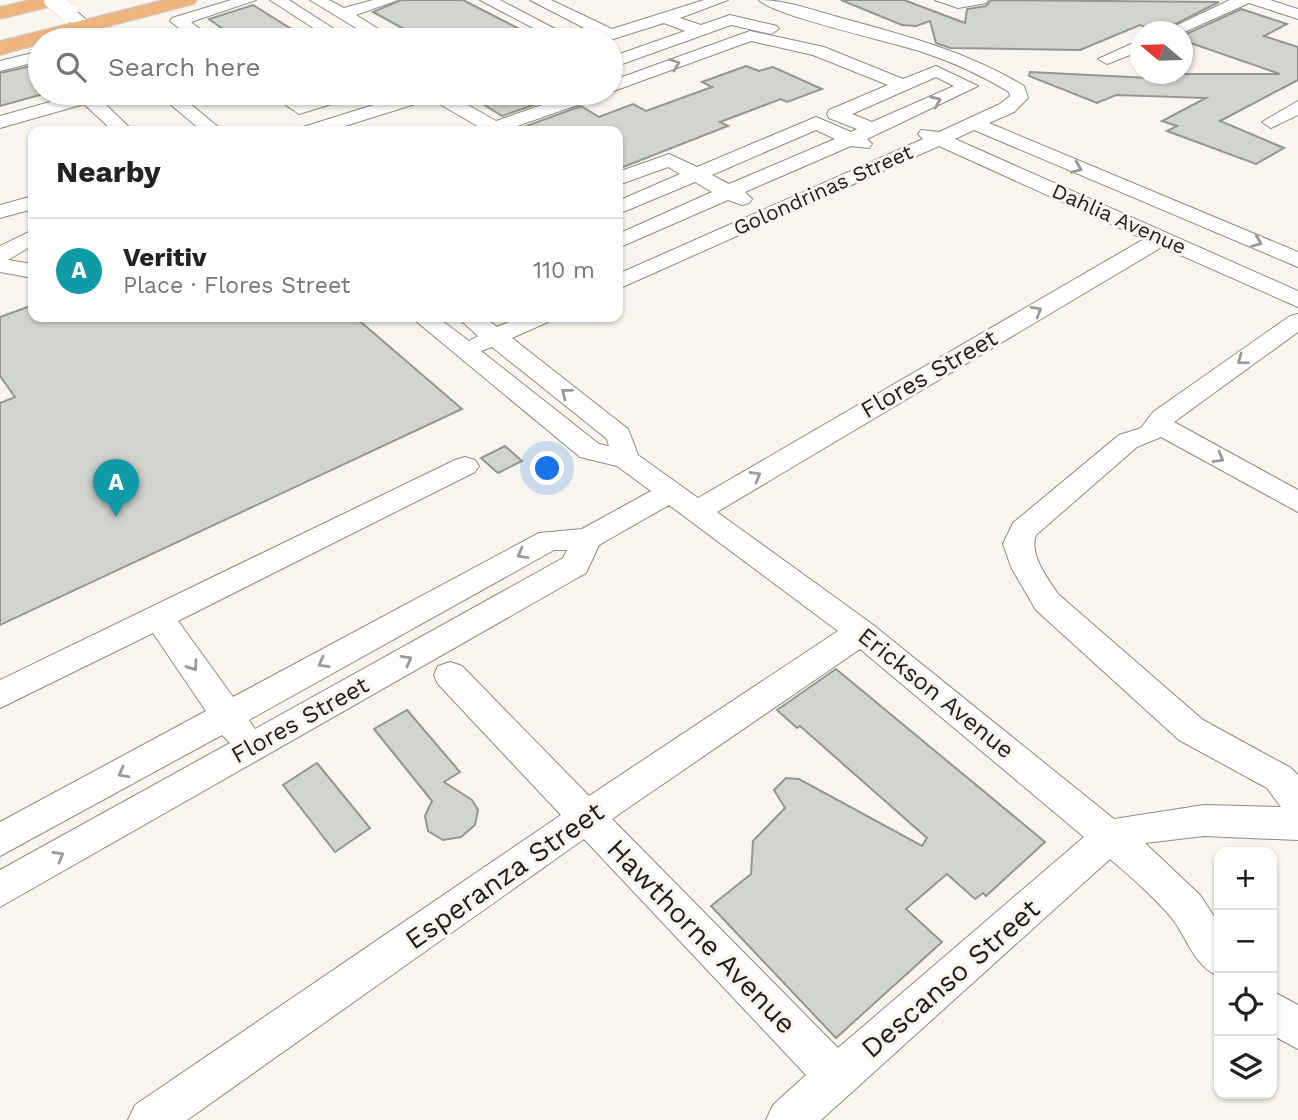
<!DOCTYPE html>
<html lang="en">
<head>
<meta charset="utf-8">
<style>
  :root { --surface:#fff; --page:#f2f2f2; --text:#222; --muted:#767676; --line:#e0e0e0; --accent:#b45309 }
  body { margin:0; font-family:"Work Sans",sans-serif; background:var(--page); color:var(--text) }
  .controls { position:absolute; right:21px; bottom:21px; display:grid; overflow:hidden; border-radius:14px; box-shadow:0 2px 5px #0004 }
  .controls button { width:63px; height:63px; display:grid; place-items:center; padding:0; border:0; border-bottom:2px solid var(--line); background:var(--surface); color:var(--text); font:35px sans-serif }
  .compass { position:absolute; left:1130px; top:21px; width:63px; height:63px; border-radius:50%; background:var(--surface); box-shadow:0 2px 5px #0004; rotate:289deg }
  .you { position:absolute; left:548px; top:469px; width:24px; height:24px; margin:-18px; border:5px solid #fff; border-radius:50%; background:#1a73e8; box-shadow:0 0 0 10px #1a73e833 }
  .badge { display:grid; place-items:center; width:46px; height:46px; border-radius:50%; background:var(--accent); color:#fff; font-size:23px; font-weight:700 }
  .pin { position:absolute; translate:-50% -58px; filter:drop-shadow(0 2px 4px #0008) }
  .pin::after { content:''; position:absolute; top:37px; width:24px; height:21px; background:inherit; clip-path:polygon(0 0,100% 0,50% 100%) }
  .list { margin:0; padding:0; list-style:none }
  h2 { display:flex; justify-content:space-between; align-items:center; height:91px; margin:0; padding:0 28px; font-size:30px }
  h2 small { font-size:23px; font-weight:400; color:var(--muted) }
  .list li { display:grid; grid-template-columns:46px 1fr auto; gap:21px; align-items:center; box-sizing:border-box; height:105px; padding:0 28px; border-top:2px solid var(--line) }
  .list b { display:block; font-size:26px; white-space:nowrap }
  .list p { margin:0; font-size:23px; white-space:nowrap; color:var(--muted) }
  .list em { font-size:23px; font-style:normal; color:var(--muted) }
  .icon { flex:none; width:38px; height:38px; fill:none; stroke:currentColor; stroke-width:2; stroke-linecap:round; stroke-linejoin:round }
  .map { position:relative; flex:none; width:1298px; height:1120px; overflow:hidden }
  .search { position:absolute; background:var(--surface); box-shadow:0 2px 5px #0004; left:28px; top:28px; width:595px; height:77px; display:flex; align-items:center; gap:18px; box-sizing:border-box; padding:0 24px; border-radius:38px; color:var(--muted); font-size:26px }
  .panel { position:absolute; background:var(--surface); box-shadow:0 2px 5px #0004; left:28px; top:126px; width:595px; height:196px; border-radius:14px }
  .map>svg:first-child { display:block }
  .building { fill:#d2d5cf; stroke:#949791; stroke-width:2 }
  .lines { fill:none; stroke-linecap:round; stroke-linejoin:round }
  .minor-casing { stroke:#8e8c86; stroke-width:2 }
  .major-casing { stroke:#d2d2d2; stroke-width:2 }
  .minor { fill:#fff; fill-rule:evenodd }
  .major { fill:#eeb47f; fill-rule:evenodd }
  .minor-bridge-casing { stroke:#8e8c86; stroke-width:18; stroke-linecap:butt }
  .minor-bridge { stroke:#fff; stroke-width:18 }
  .oneway { stroke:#9a9a99 }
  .labels { text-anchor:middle; stroke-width:6; stroke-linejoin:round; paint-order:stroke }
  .far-street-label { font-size:21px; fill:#1f1e1c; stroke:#f7f5ee }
  .street-label { font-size:24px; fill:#1f1e1c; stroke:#f7f5ee }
  .near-street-label { font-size:28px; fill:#1f1e1c; stroke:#f7f5ee }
</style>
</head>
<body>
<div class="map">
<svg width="1298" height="1120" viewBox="0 0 1298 1120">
  <rect width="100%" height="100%" fill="#f7f5ee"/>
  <g class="building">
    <path d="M401,0H463L541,40H424L373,12Z"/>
    <path d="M841,0H904L965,23L967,9L986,6L991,0L1219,2L1160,32L1140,25L1080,50L950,48L936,43L930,21L916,26L902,25Z"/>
    <path d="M253,5L309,40H238L209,19Z"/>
    <path d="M1241,9L1287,24L1264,36L1298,47V80L1220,121L1284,148L1256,164L1167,131L1177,126L1162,121L1206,98L1116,95L1097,103L1029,76L1030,72L1150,78L1159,74H1280L1182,40V36Z"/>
    <path d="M40,64V95L0,106V73Z"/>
    <path d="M746,66L759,71L773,67L822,89L787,102L781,99L720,122L728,126L618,169V131H526L521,128L581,106L599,117L633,104L646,111L712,87L702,82Z"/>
    <path d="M503,93H558L562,95L502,116L478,101Z"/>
    <path d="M33,305V317H355L462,409L0,625V403L15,397L0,376V317Z"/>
    <path d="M505,446L522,461L498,473L481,458Z"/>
    <path d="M836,669L1045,842L986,896L983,893L975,899L947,874L906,909L942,942L836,1038L711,906L751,874L753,841L785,808L774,790L786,778L799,779L922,846L927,838L800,726L797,728L777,710Z"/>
    <path d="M407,710L460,772L444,782L472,800L478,810L475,825L461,837L443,840L428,831L425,816L432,801L374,729Z"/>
    <path d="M317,763L370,828L335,852L283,785Z"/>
  </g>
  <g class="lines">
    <defs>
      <g id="minor">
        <path d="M231,0H256L191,22L213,40H194L170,21L172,18Z"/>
        <path d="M270,0H289L351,40H332Z"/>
        <path d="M310,0H329L344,8L373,0H398L356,15L396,40H376Z"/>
        <path d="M480,0H500L576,40H556Z"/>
        <path d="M530,0H551L612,29L704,0H728L680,18L701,25L730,15L777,26L779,29L771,34L731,25L611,68V57L685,31L664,23L610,40H586L596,34Z"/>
        <path d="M759,0C787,0 811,10 838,17C903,35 966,51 1024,86L1028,98L1014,112L989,123L1298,252V267L974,130L955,139L1298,291V307L1162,247L717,512L872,624L1114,819L1204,805L1281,807L1267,788L1179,740L1036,610L1012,569L1003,544L1013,523L1119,435L1141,428L1153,412L1290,316L1298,314V332L1174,422L1298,490V512L1161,437L1137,447L1036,535C1029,555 1047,577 1058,594L1203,720L1291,768L1298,775V840L1204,836L1145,843L1200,895L1219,924V976C1194,967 1187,937 1171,917C1153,896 1132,878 1110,859L821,1120H766L773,1105L806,1075L584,839L187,1120H128L135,1105L561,815L438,684L434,675L438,666L450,662L462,666L589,796L838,631L669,505L599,545L586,573L0,907V870L230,743L222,735L0,856V822L206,711L153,633L0,708V680L455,460L465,457L475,460L479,466L475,472L178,621L233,697L539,533L582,529L651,491L617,466L580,457L411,317H437L469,341L478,336L457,317H484L497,327L521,317H552L548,322L512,338L628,429L638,455L698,498L1144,239L939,146L618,289V274L923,139L918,134L921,130L939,132L1000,104L1010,96L1009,92C981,75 953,62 922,52C893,42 774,16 759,0ZM492,347L607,439L609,446L599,444L481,351ZM554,550H567L563,558L255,729L249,720ZM860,649L1084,837L838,1048L612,819Z"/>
        <path d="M935,0H988L986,3L958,8Z"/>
        <path d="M1230,0H1270L1298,9V19L1249,3L1182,33L1163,32Z"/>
        <path d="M69,8L75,10L110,40H92L63,16L61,13Z"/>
        <path d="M750,31L824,47L903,79L936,66L978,86L867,139L872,144L869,148L851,146L745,192L752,199L749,203L742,205L728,200L618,248V234L712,192L695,182L618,214V201L680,174L668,167L618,185V172L669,154L697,167L816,117L851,132L857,129L829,118L827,114L829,110L888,85L813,55L751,41L611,92V81ZM936,77L954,86L872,122L852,114ZM816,130L835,139L729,184L712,175Z"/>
        <path d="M1140,40V51L1107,64L1098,59Z"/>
        <path d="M40,51V61L0,71V61Z"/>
        <path d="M82,93H111L100,99L133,131H113L84,104L0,128V116Z"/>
        <path d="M157,93H177L223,131H202Z"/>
        <path d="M268,93H289L301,101L330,93H357L354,97L299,114Z"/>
        <path d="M412,93H447L496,121L577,93H603L600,97L503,131H486L431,99L329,131H300L303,127Z"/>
        <path d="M1298,101V115L1271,128L1262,122Z"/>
        <path d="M33,196V209L0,218V205Z"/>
        <path d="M33,230V245L8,260L33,264V278L0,272V246Z"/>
        <path d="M1272,991L1298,1005V1049L1272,1035Z"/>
      </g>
      <g id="major">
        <path d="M29,0H65L62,4L0,19V7Z"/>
        <path d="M163,0H197L194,4L56,40H40V44L0,55V41Z"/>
      </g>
    </defs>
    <use href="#minor" class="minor-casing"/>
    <use href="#major" class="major-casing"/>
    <use href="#minor" class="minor"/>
    <use href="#major" class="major"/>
    <defs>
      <path id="minor-bridge" d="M53,0L69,13"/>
    </defs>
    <use href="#minor-bridge" class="minor-bridge-casing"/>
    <use href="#minor-bridge" class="minor-bridge"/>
  </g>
  <defs><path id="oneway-chevron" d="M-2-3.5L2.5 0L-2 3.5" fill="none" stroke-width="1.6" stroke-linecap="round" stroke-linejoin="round" transform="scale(1.75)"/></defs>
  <g class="oneway">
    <use href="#oneway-chevron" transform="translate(675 64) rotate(-20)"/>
    <use href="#oneway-chevron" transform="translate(936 101) rotate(-24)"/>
    <use href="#oneway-chevron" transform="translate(1077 168) rotate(23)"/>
    <use href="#oneway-chevron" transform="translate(1257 242) rotate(22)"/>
    <use href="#oneway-chevron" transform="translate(1037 311) rotate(-30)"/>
    <use href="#oneway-chevron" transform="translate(1242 360) rotate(144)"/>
    <use href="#oneway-chevron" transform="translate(566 393) rotate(-142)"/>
    <use href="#oneway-chevron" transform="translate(1219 458) rotate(29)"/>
    <use href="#oneway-chevron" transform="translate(756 476) rotate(-30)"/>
    <use href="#oneway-chevron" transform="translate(522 554) rotate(151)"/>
    <use href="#oneway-chevron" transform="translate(407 660) rotate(-29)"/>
    <use href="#oneway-chevron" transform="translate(323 663) rotate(151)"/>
    <use href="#oneway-chevron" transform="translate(193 666) rotate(55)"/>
    <use href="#oneway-chevron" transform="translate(123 773) rotate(151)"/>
    <use href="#oneway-chevron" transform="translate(59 856) rotate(-30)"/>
  </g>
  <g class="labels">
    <g class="far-street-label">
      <text transform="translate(823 190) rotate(-24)" y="7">Golondrinas Street</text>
      <text transform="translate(1119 219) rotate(24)" y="7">Dahlia Avenue</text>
    </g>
    <g class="street-label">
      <text transform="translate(929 374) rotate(-30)" y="8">Flores Street</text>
      <text transform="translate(936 693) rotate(39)" y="8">Erickson Avenue</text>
      <text transform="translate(300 720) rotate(-29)" y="8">Flores Street</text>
    </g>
    <g class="near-street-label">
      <text transform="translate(504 875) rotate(-35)" y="10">Esperanza Street</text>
      <text transform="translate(702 936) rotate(46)" y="10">Hawthorne Avenue</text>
      <text transform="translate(950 978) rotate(-41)" y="10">Descanso Street</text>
    </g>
  </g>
</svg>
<div class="controls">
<button>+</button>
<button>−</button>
<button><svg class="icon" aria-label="locate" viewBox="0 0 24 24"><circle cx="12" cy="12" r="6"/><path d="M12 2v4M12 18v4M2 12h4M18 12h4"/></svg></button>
<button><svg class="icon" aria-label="layers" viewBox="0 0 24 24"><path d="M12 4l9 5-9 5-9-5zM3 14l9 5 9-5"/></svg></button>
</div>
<svg class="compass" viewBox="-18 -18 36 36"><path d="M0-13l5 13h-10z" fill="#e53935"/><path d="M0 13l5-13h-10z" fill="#767676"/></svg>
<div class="you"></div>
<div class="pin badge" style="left:116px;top:517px;background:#0f9aa8">A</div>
<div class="search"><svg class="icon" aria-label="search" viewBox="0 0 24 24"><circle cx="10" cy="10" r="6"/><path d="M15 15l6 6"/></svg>Search here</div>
<section class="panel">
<h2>Nearby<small></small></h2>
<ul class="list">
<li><span class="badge" style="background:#0f9aa8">A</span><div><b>Veritiv</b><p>Place · Flores Street</p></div><em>110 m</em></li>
</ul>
</section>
</div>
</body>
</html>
